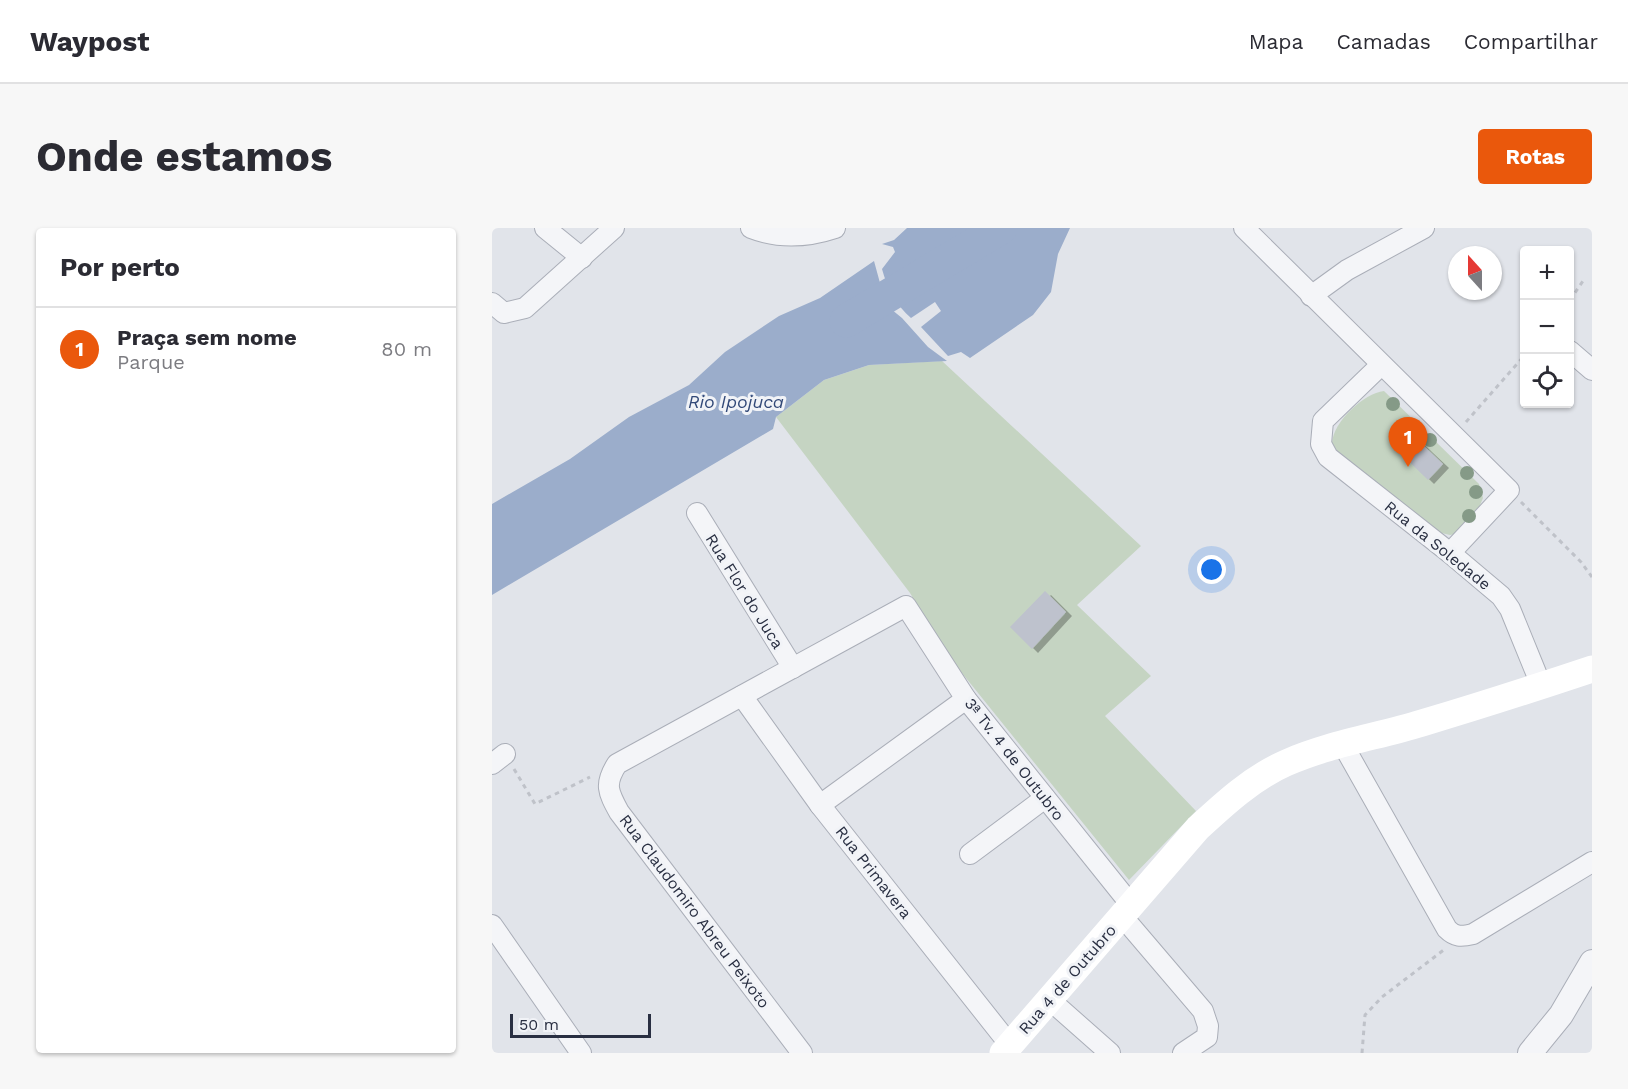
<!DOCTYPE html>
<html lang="pt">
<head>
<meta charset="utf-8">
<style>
  :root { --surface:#fff; --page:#f7f7f7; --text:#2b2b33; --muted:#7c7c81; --line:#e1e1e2; --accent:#ea580c }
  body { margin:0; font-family:"Work Sans",sans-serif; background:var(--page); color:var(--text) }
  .controls { position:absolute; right:18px; top:18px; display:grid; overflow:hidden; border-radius:6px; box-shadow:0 2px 4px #0004 }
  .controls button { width:54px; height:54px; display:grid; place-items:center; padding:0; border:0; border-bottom:2px solid var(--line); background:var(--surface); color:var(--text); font:30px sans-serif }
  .compass { position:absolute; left:956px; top:18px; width:54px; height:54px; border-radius:50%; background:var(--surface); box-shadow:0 2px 4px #0004; rotate:339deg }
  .scale { position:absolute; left:18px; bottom:15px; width:141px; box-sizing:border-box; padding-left:6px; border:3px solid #292f42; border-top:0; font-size:16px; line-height:21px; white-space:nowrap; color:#292f42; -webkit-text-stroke:4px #f1f3f7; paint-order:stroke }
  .you { position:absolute; left:720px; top:342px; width:21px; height:21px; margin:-15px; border:4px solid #fff; border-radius:50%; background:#1a73e8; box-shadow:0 0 0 9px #1a73e833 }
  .badge { display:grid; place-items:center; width:39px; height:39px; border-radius:50%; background:var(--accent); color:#fff; font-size:20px; font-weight:700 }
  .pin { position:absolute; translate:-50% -50px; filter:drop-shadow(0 2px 3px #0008) }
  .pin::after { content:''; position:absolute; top:32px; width:21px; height:18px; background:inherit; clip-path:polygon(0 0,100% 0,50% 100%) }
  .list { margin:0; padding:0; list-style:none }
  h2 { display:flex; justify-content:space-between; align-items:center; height:78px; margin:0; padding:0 24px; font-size:26px }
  h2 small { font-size:20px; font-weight:400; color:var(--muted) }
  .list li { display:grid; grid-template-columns:39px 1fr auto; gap:18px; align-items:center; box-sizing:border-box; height:84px; padding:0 24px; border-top:2px solid var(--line) }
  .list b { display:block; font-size:22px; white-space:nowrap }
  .list p { margin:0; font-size:20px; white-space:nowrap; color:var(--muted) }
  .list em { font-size:20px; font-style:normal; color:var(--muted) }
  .icon { flex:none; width:33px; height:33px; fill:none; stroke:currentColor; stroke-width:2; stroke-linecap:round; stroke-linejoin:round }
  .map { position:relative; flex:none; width:1100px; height:825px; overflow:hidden; border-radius:6px }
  header { display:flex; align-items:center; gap:36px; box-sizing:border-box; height:84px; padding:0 30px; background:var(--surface); border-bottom:2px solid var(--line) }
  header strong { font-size:28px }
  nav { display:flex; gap:33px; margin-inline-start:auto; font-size:21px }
  .intro { display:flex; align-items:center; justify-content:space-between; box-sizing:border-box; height:144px; padding:0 36px }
  h1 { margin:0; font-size:42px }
  .button { padding:15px 27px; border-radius:6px; background:var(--accent); color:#fff; font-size:21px; font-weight:700 }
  main { display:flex; gap:36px; padding:0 36px }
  aside { flex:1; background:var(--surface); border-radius:6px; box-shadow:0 2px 4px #0004 }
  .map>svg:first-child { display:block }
  .green { fill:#c5d4c2 }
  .water { fill:#9badcb }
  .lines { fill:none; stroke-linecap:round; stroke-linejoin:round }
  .river { stroke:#9badcb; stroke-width:33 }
  .building { fill:#bec2cd; filter:url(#shadow) }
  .minor-casing { stroke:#aaaeb8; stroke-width:22 }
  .tertiary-casing { stroke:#aaaeb8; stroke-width:26 }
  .path { stroke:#bfc2c9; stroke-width:3; stroke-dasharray:4.5 4.5; stroke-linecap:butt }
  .minor { stroke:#f4f5f8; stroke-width:20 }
  .tertiary { stroke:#f4f5f8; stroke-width:24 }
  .secondary { stroke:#fff; stroke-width:27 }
  .tree { fill:#859a87 }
  .labels { text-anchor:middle; stroke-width:6; stroke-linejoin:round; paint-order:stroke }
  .street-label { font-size:16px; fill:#292f42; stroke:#f1f3f7 }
  .water-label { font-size:18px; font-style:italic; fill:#324978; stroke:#f1f3f7 }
</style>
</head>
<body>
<header>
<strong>Waypost</strong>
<nav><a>Mapa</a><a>Camadas</a><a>Compartilhar</a></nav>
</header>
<div class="intro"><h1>Onde estamos</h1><a class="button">Rotas</a></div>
<main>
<aside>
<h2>Por perto<small></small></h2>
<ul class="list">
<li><span class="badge">1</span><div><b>Praça sem nome</b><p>Parque</p></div><em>80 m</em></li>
</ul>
</aside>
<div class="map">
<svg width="1100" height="825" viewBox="0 0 1100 825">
  <defs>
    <filter id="shadow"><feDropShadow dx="6" dy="4" stdDeviation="0" flood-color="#0004"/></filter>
  </defs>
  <rect width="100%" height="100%" fill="#e1e4ea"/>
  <g class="green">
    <path d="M450,133L649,318L585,377L659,448L613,488L704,583L637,652L457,429L418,365L284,189L332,152L377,137Z"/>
    <path d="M892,163L987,256L991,270L983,289L968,305L958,307L941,303L844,223L840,215C841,194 872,165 892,163Z"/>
  </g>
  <g class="water">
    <path d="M415,0H578L566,26L559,64L541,87L478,130L469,124L456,128L429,99L449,83L443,74L419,90C405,78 395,60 390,41L403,24L401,19L390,16L402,12Z"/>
    <path d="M382,33L394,77L410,90L436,119L455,133L377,137L332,152L284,189L281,201L0,367V276L78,231L137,189L197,157L233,124L287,88L328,70Z"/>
  </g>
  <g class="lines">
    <path class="river" d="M354,93L509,0"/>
  </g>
  <g class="building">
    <path d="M916,203L951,236L936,252L903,220Z"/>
    <path d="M553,363L574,384L540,421L518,399Z"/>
  </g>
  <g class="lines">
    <defs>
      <g id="minor">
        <path d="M53,0L90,30"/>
        <path d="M259,0C287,11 316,9 343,0"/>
        <path d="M752,0L1017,262L958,325"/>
        <path d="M819,68L855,42L932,0"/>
        <path d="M0,75L12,85L33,80L122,0"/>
        <path d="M1078,123L1100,142"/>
        <path d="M889,137L831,193L829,216L836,229L958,325L1009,368L1018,381L1049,457"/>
        <path d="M205,285L301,440"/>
        <path d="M250,468L328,577L518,817"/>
        <path d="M850,515L955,701C963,709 969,709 981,706L1100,634"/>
        <path d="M0,536L13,526"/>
        <path d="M328,577L474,471"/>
        <path d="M478,626L553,570"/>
        <path d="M630,688L711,783L716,798L715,809L691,825"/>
        <path d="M0,697L89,825"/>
        <path d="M558,772L618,825"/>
        <path d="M310,825L127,584C116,564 112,556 125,536L414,378L474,471L640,678"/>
      </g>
      <path id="tertiary" d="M1038,825L1069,787L1100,734"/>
    </defs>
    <use href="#minor" class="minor-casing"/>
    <use href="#tertiary" class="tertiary-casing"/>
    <g class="path">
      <path d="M1078,72L1091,53"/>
      <path d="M974,194L1032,128"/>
      <path d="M1029,274L1089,334L1100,349"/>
      <path d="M22,541L43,576L98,549"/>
      <path d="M870,825L873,787L890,769L953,721"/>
    </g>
    <use href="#minor" class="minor"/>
    <use href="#tertiary" class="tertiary"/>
    <path class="secondary" d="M511,825L706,600C732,576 760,550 794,535C837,516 884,509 930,495C987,478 1043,460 1100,441"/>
  </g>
  <g class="tree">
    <circle cx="901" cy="176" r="7"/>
    <circle cx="938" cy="212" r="7"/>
    <circle cx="975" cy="245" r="7"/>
    <circle cx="984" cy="264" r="7"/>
    <circle cx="977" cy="288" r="7"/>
  </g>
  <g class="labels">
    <g class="street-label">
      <text transform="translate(946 317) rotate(39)" y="6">Rua da Soledade</text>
      <text transform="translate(253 363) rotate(58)" y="6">Rua Flor do Juca</text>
      <text transform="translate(523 531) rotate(52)" y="6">3ª Tv. 4 de Outubro</text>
      <text transform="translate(382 644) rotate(52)" y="6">Rua Primavera</text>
      <text transform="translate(203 683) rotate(53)" y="6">Rua Claudomiro Abreu Peixoto</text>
      <text transform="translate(575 751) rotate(-49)" y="6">Rua 4 de Outubro</text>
    </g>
    <g class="water-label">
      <text x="244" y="180">Rio Ipojuca</text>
    </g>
  </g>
</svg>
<div class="controls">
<button>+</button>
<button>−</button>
<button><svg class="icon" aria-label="locate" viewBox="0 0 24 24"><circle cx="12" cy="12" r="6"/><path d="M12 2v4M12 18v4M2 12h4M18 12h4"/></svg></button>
</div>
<svg class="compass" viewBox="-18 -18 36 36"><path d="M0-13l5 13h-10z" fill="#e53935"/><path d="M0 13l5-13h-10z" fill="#7c7c81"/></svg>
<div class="scale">50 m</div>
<div class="you"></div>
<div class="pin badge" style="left:916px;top:239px">1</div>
</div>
</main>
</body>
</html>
